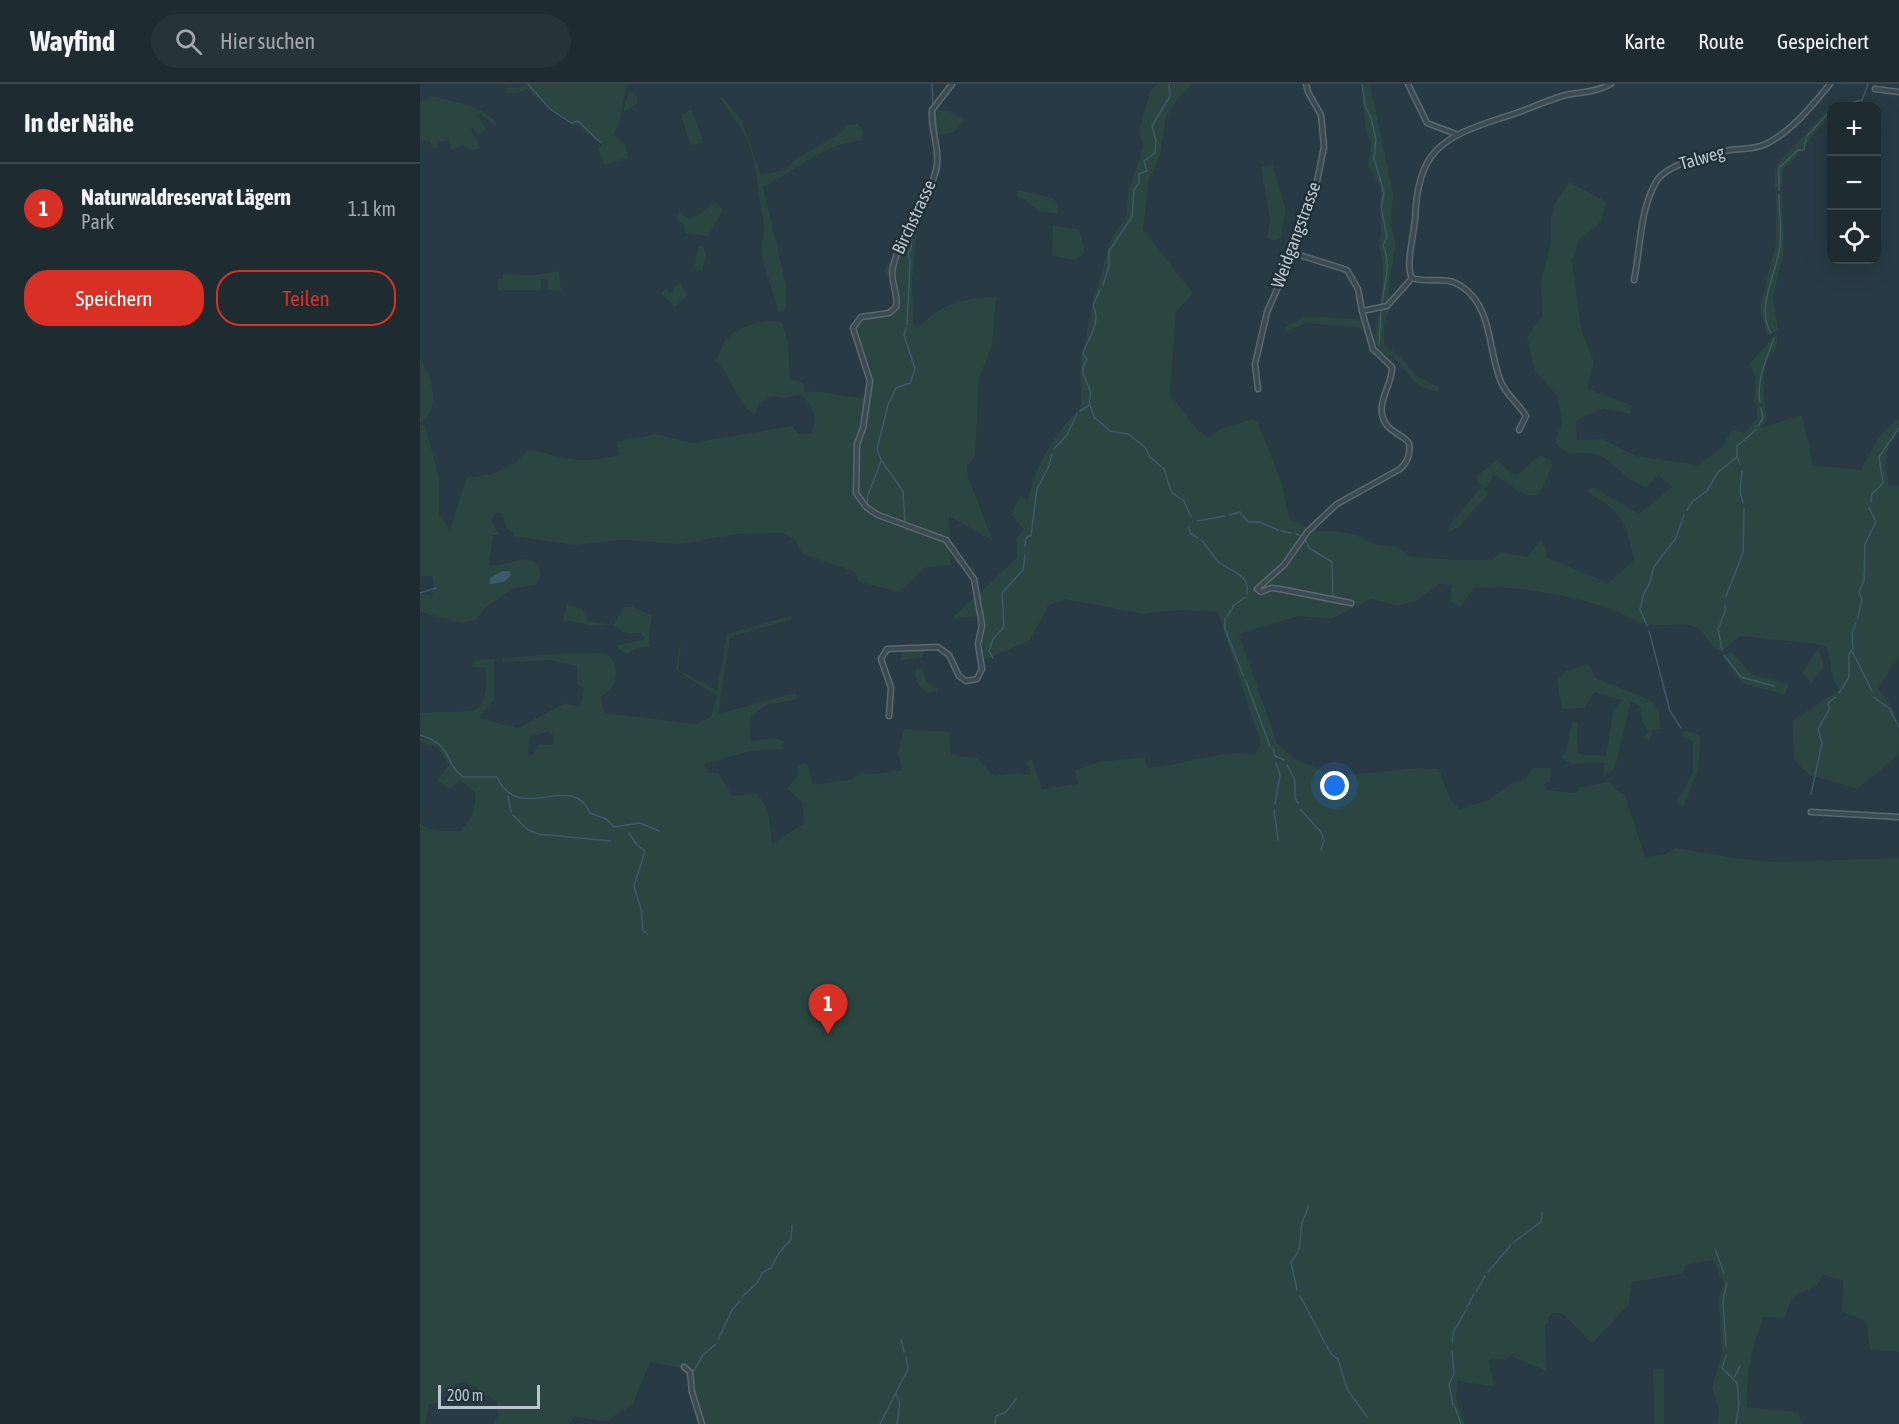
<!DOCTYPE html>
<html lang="de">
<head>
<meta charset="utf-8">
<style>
  :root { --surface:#1e2c32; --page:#26343a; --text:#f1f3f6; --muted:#a1a7ac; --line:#3c484d; --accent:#d93025 }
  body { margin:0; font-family:"Asap Condensed",sans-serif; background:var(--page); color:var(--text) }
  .controls { position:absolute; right:18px; top:18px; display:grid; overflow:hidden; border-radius:12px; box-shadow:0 6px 24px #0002 }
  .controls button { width:54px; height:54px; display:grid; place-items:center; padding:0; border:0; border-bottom:2px solid var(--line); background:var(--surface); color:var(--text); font:30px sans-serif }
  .scale { position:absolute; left:18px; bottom:15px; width:102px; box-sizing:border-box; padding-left:6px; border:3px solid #b9c5cc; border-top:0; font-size:16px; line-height:21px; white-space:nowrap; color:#b9c5cc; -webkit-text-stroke:4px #203038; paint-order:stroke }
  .you { position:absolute; left:915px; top:702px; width:21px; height:21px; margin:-15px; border:4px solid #fff; border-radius:50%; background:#1a73e8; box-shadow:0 0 0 9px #1a73e833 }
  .badge { display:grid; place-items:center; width:39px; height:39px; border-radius:50%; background:var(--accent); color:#fff; font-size:20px; font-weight:700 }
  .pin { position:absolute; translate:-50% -50px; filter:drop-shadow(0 2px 3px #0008) }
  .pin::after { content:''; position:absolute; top:32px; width:21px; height:18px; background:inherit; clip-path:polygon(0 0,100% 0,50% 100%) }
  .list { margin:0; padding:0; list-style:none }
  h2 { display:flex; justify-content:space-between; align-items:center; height:78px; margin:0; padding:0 24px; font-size:26px }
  h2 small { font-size:20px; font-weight:400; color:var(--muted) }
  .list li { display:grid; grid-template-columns:39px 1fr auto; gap:18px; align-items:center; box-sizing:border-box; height:90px; padding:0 24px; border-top:2px solid var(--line) }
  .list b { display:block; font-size:22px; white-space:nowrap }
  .list p { margin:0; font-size:20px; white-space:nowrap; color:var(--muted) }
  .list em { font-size:20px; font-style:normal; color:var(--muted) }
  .actions { display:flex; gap:12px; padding:18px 24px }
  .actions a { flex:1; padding:14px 0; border:2px solid var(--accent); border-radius:24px; text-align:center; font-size:21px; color:var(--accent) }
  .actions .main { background:var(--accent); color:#fff }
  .icon { flex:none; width:33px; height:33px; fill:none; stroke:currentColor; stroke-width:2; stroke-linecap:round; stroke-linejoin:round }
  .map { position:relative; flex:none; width:1479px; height:1340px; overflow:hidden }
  header { display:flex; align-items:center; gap:36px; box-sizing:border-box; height:84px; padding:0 30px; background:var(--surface); border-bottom:2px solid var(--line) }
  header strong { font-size:28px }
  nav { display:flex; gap:33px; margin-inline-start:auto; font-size:21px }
  .search { width:420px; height:54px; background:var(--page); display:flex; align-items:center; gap:15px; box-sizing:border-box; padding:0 21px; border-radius:33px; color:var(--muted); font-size:22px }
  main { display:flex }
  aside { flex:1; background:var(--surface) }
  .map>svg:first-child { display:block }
  .green { fill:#2b4541; fill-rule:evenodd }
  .water { fill:#3c5a69 }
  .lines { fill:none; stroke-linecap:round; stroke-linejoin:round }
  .stream { stroke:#3c5a69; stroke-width:1.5 }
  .street-casing { stroke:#5a6870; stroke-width:7 }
  .street { stroke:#3c4b52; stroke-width:4 }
  .labels { text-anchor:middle; stroke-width:5; stroke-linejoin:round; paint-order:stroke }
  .street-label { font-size:18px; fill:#b9c5cc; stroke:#203038 }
</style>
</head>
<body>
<header>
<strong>Wayfind</strong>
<div class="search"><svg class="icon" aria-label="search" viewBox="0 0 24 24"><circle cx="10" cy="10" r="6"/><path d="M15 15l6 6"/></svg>Hier suchen</div>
<nav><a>Karte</a><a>Route</a><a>Gespeichert</a></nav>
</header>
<main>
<aside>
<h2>In der Nähe<small></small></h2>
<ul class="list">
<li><span class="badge">1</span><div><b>Naturwaldreservat Lägern</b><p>Park</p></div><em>1.1 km</em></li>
</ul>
<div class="actions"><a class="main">Speichern</a><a>Teilen</a></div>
</aside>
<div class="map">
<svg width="1479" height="1340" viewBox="0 0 1479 1340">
  <rect width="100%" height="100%" fill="#283a43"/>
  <g class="green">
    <path d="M106,0H207L199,40L193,51L205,59L208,74L184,81L178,65L182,61L158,41H151L150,37L142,32L140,34L107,5L96,10L84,8L88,3L98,4Z"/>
    <path d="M738,0H773L758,14L746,34L740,71L729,95L723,145L773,209L756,228L750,310L779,348L789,354L800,345L833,335L838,339L862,400L869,435L900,447H916L936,451L954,460L979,464L989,472L1033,476H1073L1080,468L1108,473L1121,455L1128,474L1188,499L1214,476C1205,434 1204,430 1166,407L1173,403L1219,430L1252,403L1238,391L1226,403C1188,389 1197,364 1149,370L1135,359L1142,338L1137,312L1114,285L1107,252L1122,233L1121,197L1131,158V134L1135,119L1149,98L1187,118L1179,140L1159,156L1152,176L1161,245L1174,278L1167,304L1213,322L1210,330L1183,324L1156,337L1157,356L1183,355L1216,372L1278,381L1302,363L1312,346L1324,349L1337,334V322L1334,316L1336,294L1329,280L1352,255L1357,253C1357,269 1352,267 1347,279C1341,291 1345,322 1347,337L1340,344L1382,331L1393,381L1441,386C1451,367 1460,347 1479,335C1479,357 1471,354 1467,371C1465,380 1468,391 1468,401H1479V573L1458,605C1479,629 1479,638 1479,671L1437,705L1390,691L1374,676L1372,637L1419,606L1413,594L1407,563L1396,560L1320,552L1302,567C1287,563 1288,549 1276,543C1259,537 1242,544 1225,540C1214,538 1203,529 1191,525C1149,511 1099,501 1054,504L1040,524L1030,517L1032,501L1020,500L994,518L977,522L951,515L911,535L879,532L819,550L857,660L876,675L916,692L998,684L1019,685L1030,715L1040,725L1066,717L1093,699L1105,696L1113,684H1131L1130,697L1124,700L1128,706L1155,709L1160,703L1190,698L1196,706L1205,711L1225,773L1243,771L1256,764L1307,773L1354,778L1479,774V1268L1450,1266L1446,1238L1422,1227L1423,1197L1403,1191L1397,1201L1373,1213L1364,1234L1344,1233C1331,1264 1326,1290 1327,1323L1379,1328L1381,1340H1297L1299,1326L1292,1303L1302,1270L1299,1216L1303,1199L1293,1176L1266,1181L1262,1190L1212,1198L1209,1220L1172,1260L1142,1229H1133L1127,1234L1130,1238L1125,1241L1127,1287L1091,1272L1086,1275H1070L1068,1278L1075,1303L1037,1297L1036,1314L1045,1340H277L265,1285L230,1278L213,1320L185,1338L155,1332L149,1340H73L78,1331L77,1317L57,1308L58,1303L40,1298L21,1309L19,1319L9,1320L5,1340H0V739C11,749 27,747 40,747C50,738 57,722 55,708L40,697L30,705L17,696L29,681L19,664L0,658V629L53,627C69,618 66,600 65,583H52L56,576L74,575V615L59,634L98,644L145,619L160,623L164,605L157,600V582L129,576L82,578L84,574C104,573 172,565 187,571C193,573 196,581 196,586C197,599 190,607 181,613L184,629L276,640L291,633L297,612L256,586L259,563L261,562L258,586L297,606L307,550L372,531L371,536L310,553L298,630L375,609L377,612L376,615L347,621L331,632L330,657L355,654L364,657L363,665L331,667L284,680L288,689H298L312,712L336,709C350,723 350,741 352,760L384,739L382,718L367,705L377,692L378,681L387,679L393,700C407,702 418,695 432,696L439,689L456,690L482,686L478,669L484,645L529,648L531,671L557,674L574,692L597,689L609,691L610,684L606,679L608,675L612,676L622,705L658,700L655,686L679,678L725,673L727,684C762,682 800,665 835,670L841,661L798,528L757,526L723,530L645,515L628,522L610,556L565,576L557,532L531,535L597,474L596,455L604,445L591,431L600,412L608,416C617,377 633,352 661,323V277L675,207L678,204L689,160L707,130L708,109L723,63L719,49L730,7ZM128,648L133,651L134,658L130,661H117L114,670L108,672L109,653Z"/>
    <path d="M941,0H950L973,110L971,141L976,160L969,197V225L964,240V261L979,271L996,292L1019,303L1017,308L998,301L972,272L950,271L945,251L939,244L886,239L867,247L864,244L885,232L938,235L955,251L962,209L963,181L959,160L961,148V104L948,81L951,59L946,47Z"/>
    <path d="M209,6L217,12L218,19L203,28Z"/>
    <path d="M14,12C37,20 63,20 77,40H72L61,30L57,31L67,45L58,51L53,43L51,46L61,64L50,66L43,62L31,66L29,56L17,58L18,63L13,65L9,56L0,58V18Z"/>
    <path d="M300,14H304L322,37L341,91L365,86L375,76L418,50L428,41L438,40L444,48L441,57C411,56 370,90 343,103L366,201V224L359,229L341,170L344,142L334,76L326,53Z"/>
    <path d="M1413,19L1420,22H1412L1411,30C1394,48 1382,69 1363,85L1362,102L1355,104L1354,86L1359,78Z"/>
    <path d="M271,25L284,59L270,61L261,31Z"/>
    <path d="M517,26L528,27L544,35L534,48L518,51Z"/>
    <path d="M853,81L866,127L860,154L854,157L847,154L850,136L841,83Z"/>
    <path d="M598,106L633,114L638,121V130L621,128L597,111Z"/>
    <path d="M1362,108L1364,165L1353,213L1358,246L1347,252L1340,223L1356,160V109Z"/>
    <path d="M297,119L303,126L288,152L266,149L263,140L256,136L260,128L269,135C281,134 286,120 297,119Z"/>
    <path d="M498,125H500L492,194L493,241L497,243C505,238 512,230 520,226C536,216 557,213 576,213L572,261L559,294L555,372L547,382L548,393L573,457L529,432L531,481L504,484L480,508L439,498L435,488L383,470L374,455L362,449L318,450L259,460L203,456L154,461L93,452L94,449L86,444L83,430L75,429L71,437L80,451H73L69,481C83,485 109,465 119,483C122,490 120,496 116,501L92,505L65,524L56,536L41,539L0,528V509L12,511L14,502L12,492H0V341L5,342L19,393V430L30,446L46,394L72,390L94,380L108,366C124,367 131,372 145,374C163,378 181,375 199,371L197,358L235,350L272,359L372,342L378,350H391C398,332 395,324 381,311L364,314L353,312L339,320L335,331C315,317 313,294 296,277L306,254L310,257L312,249C327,242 346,233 362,239L368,260L370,294L384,300L385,308C407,305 427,316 449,313C460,283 439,271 435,242L442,233L468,228L476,221L473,198L464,187Z"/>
    <path d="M633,141L659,146L665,168L655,176L632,172Z"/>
    <path d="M278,162H283L286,173L282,187L277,186L275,181Z"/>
    <path d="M139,187L141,207L128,206L127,195H121V206H78V195H83V190L114,191Z"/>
    <path d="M261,199L267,212L255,223L241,209L246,204L249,210L253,208V203Z"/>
    <path d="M0,275C12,294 22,323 0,339Z"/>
    <path d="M1120,371L1131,377L1132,382L1120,410C1101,417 1089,396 1074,392L1064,406L1069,409L1038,444L1028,447L1030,441L1062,402L1056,393L1077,376L1091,389L1098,390Z"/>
    <path d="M147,520L162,525L168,537L186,540C172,545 158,536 143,537Z"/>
    <path d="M203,523H213L232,531L229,549L230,563L217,564L206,570L196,562L225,555L221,549H207L193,541Z"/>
    <path d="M506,565L502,573L480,577L482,566Z"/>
    <path d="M1397,566L1400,569L1404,584L1391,598L1382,589Z"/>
    <path d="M1311,567L1331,590L1369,600L1365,611L1323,599L1302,573Z"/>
    <path d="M1168,580L1176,594L1232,617L1239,627L1240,645H1233L1229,657L1223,654L1228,648L1222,636L1220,622L1211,618L1195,684L1183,694L1184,679L1151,680L1141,674L1146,666L1152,638H1158C1156,650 1158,659 1158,670L1186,672L1193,627L1202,616L1174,608L1164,624L1142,625L1137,597L1146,587Z"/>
    <path d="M497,584L503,586L507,599L517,603V607L509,609L499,602L494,591Z"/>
    <path d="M1266,646L1281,652L1278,687L1263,723L1257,718L1273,688V657L1261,652Z"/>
    <path d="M1233,1285H1244V1340H1234Z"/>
  </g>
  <path class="water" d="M82,487H89L91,491L84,498L70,500V494Z"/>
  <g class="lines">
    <g class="stream">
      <path d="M108,0L130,25L151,39L158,37L180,58"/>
      <path d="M512,0L513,21"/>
      <path d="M942,0L945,22L951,34L956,55L954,74L964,109L961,123L967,153L963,161C972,183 964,197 962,221"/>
      <path d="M1420,22L1442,16L1448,0"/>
      <path d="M1387,52L1412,25"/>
      <path d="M1359,106V84L1378,66H1384L1386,54"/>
      <path d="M510,107L520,85L515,26"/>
      <path d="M683,201L689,182V167L712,133L714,106L719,99V90L727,87L724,77L735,69L736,57L732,42L750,12L749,0"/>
      <path d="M487,240L490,178L488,169L491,165L492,149L507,115"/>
      <path d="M1351,249C1335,225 1357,188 1360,162C1362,145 1359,128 1359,111"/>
      <path d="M959,260L961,228"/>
      <path d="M1340,318C1336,297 1347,273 1354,254"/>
      <path d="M670,322L674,333L690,347L708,350L725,363L730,373L744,385L752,409L764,417L771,433"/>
      <path d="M660,327L670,321C668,315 672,313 670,307C667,292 657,292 667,275L663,270C668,253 682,239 673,221L680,206"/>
      <path d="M1338,342L1343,334L1341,324"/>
      <path d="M634,365L647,351L657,330"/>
      <path d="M1320,380L1317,373V362L1336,346"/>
      <path d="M1322,387L1320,408L1323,419"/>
      <path d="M1451,418L1452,410L1463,399L1459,373L1479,344"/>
      <path d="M447,421L448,411L461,377"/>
      <path d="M1267,426L1273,417L1287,407L1298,388L1317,373"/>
      <path d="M810,431L820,428L828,438H839L858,446"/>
      <path d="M777,437L805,432"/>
      <path d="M485,440L483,407L461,376L457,365L468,321L476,304L490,299L495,285L484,251L486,244"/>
      <path d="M769,443L770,449L778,454"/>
      <path d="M861,447L871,449"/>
      <path d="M876,450L881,452"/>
      <path d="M885,455L889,464L912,478L913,514"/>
      <path d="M781,456C789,463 792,473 800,479C813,489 829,489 827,510"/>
      <path d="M605,462L606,454L611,451L617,405L629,382L632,370"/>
      <path d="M0,509L16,504"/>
      <path d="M1306,512L1323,469L1324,425"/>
      <path d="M807,533L814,521L826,513"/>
      <path d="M805,534V545L823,591"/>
      <path d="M1438,534L1442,515L1439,508L1444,497L1445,460L1456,438L1449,424"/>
      <path d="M1227,542L1220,525L1224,509L1230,499L1233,484L1256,454L1264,431"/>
      <path d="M1229,547L1250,627L1261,644"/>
      <path d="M1302,566L1298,545L1305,528V521"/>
      <path d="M1432,567L1452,607"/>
      <path d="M1304,571L1321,593L1354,602"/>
      <path d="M573,574L569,567L573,555L584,543L582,509L603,486L605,471"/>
      <path d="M825,595L850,662"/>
      <path d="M1419,609L1429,593V571L1433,564L1432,549L1436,539"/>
      <path d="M1453,613L1469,624L1479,643"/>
      <path d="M0,651C35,662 22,677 43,693H77C99,742 152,686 170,729L186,735L194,743L220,739L239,747"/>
      <path d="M853,665L855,672L864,676"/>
      <path d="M867,681L875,696V714L878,719"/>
      <path d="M1391,710L1402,659L1398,645L1409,626V618L1416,613"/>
      <path d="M88,712L91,728"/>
      <path d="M855,720L860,691L856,679"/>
      <path d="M880,725L901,748L904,756L901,766"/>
      <path d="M854,726L858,756"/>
      <path d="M93,731L108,746L118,750L191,757"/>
      <path d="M209,749L217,761L225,767L214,802L221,825L223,846L227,850"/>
      <path d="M1094,1158L1121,1138L1122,1128"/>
      <path d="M1295,1165L1304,1189"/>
      <path d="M1068,1188L1091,1161"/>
      <path d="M877,1206L871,1178C886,1162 877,1151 883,1136C885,1130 888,1129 888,1122"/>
      <path d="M1056,1208L1065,1192"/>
      <path d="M880,1212L911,1270L918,1275L927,1305L947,1333"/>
      <path d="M322,1213L338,1198L342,1189L351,1184L359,1169L371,1155L372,1142"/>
      <path d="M1047,1223L1054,1210"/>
      <path d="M298,1256L312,1226L320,1217"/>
      <path d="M481,1256L484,1268"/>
      <path d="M1032,1259L1033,1249L1046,1226"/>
      <path d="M1306,1262L1303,1217L1307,1199"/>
      <path d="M1032,1267L1034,1290L1029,1300L1033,1321"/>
      <path d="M1306,1272L1302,1284L1317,1299L1319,1320L1316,1340"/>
      <path d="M273,1288L283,1271L296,1260"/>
      <path d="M273,1294V1295"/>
      <path d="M1314,1294L1320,1282"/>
      <path d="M476,1310L480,1319L477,1340"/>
      <path d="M1035,1323L1041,1340"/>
      <path d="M277,1330L280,1340"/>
      <path d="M575,1339L576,1332L586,1328L596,1315"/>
      <path d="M460,1340L488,1285L486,1273"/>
    </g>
    <defs>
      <g id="street">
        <path d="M988,0L1007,39L1036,50"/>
        <path d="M1455,5L1479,8"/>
        <path d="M873,169L927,186L938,205L942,227"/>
        <path d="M992,194C985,182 994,151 995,135C998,67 1020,54 1081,34C1103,28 1124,17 1146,11C1161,8 1177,8 1191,0"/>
        <path d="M992,194C1009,200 1025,191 1041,202C1073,222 1068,268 1081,298C1087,312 1099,320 1106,332L1099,346"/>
        <path d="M1214,196C1221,163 1219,128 1236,98C1246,80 1291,69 1310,66C1323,64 1333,66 1346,60C1372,47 1392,22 1410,0"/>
        <path d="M838,305L835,280L847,228L873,169L878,148L895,107L904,63L901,31L888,8L886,0"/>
        <path d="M931,519L860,505L851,504L841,508L837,505L864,481L888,447L917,420L980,385C988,378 991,370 989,359C983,351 972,349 966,340C953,320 973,302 972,283L953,265L942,227L967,222L992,194"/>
        <path d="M469,632L471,604L461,575L467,565L518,563L529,571L539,592L546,597L557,595L562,585L558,560L562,541L554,495L526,456L458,431L446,423L436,409L437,360L443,344L450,297L433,244L441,233L469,229L476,223C479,209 469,197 473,183C481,148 508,119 516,86C521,67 510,45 512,26L532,0"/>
        <path d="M1391,728L1479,733"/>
        <path d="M264,1283L270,1288L272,1308L282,1340"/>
      </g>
    </defs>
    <use href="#street" class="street-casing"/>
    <use href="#street" class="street"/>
  </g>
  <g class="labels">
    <g class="street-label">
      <text transform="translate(1282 74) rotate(-16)" y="6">Talweg</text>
      <text transform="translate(494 133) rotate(-65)" y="6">Birchstrasse</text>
      <text transform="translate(876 151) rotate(-70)" y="6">Weidgangstrasse</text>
    </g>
  </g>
</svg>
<div class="controls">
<button>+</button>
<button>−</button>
<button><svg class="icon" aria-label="locate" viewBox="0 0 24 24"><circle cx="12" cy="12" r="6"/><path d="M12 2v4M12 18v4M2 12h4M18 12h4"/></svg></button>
</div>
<div class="scale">200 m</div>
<div class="you"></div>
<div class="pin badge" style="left:408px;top:950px">1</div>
</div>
</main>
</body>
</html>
